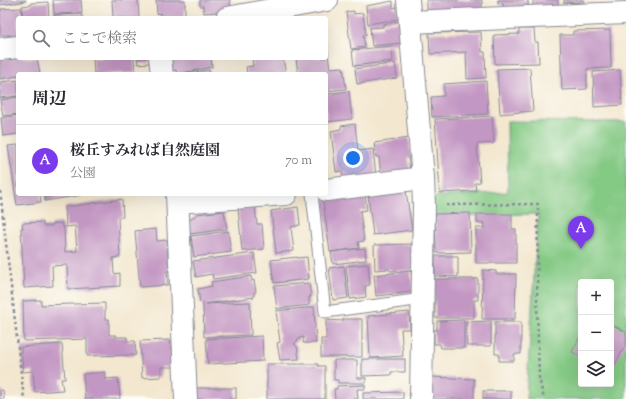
<!DOCTYPE html>
<html lang="ja">
<head>
<meta charset="utf-8">
<style>
  :root { --surface:#fff; --page:#f2f2f3; --text:#2b2b33; --muted:#7c7c81; --line:#e1e1e2; --accent:#7c3aed }
  body { margin:0; font-family:"Sorts Mill Goudy","Noto Serif JP",serif; background:var(--page); color:var(--text) }
  .controls { position:absolute; right:12px; bottom:12px; display:grid; overflow:hidden; border-radius:4px; box-shadow:0 4px 16px #0002 }
  .controls button { width:36px; height:36px; display:grid; place-items:center; padding:0; border:0; border-bottom:1px solid var(--line); background:var(--surface); color:var(--text); font:20px sans-serif }
  .you { position:absolute; left:353px; top:158px; width:14px; height:14px; margin:-10px; border:3px solid #fff; border-radius:50%; background:#1a73e8; box-shadow:0 0 0 6px #1a73e833 }
  .badge { display:grid; place-items:center; width:26px; height:26px; border-radius:50%; background:var(--accent); color:#fff; font-size:13px; font-weight:700 }
  .pin { position:absolute; translate:-50% -33px; filter:drop-shadow(0 1px 2px #0008) }
  .pin::after { content:''; position:absolute; top:21px; width:14px; height:12px; background:inherit; clip-path:polygon(0 0,100% 0,50% 100%) }
  .list { margin:0; padding:0; list-style:none }
  h2 { display:flex; justify-content:space-between; align-items:center; height:52px; margin:0; padding:0 16px; font-size:17px }
  h2 small { font-size:13px; font-weight:400; color:var(--muted) }
  .list li { display:grid; grid-template-columns:26px 1fr auto; gap:12px; align-items:center; box-sizing:border-box; height:72px; padding:0 16px; border-top:1px solid var(--line) }
  .list b { display:block; font-size:15px; white-space:nowrap }
  .list p { margin:0; font-size:13px; white-space:nowrap; color:var(--muted) }
  .list em { font-size:13px; font-style:normal; color:var(--muted) }
  .icon { flex:none; width:22px; height:22px; fill:none; stroke:currentColor; stroke-width:2; stroke-linecap:round; stroke-linejoin:round }
  .map { position:relative; flex:none; width:626px; height:399px; overflow:hidden }
  .search { position:absolute; background:var(--surface); box-shadow:0 4px 16px #0002; left:16px; top:16px; width:312px; height:44px; display:flex; align-items:center; gap:10px; box-sizing:border-box; padding:0 14px; border-radius:4px; color:var(--muted); font-size:15px }
  .panel { position:absolute; background:var(--surface); box-shadow:0 4px 16px #0002; left:16px; top:72px; width:312px; height:124px; border-radius:4px }
  .map>svg:first-child { display:block }
  .green { fill:#84c984; stroke:#507c71; fill-rule:evenodd }
  .building { fill:#c397c3 }
  .lines { fill:none; stroke-linecap:round; stroke-linejoin:round }
  .service-casing { stroke:#878b96; stroke-width:13 }
  .minor-casing { stroke:#878b96; stroke-width:24 }
  .path { stroke:#878b96; stroke-width:2.5; stroke-dasharray:3 3; stroke-linecap:butt }
  .service { stroke:#fff; stroke-width:11 }
  .minor { stroke:#fff; stroke-width:22 }
</style>
</head>
<body>
<div class="map">
<svg width="626" height="399" viewBox="0 0 626 399">
  <rect width="100%" height="100%" fill="#fdfcf7"/>
  <filter id="ink" filterUnits="userSpaceOnUse"><feTurbulence type="fractalNoise" baseFrequency=".025" numOctaves="2"/><feDisplacementMap in="SourceGraphic" scale="8" xChannelSelector="R" yChannelSelector="G"/><feConvolveMatrix kernelMatrix="1 2 1 2 8 2 1 2 1" color-interpolation-filters="sRGB"/></filter>
  <filter id="wash" filterUnits="userSpaceOnUse"><feTurbulence type="fractalNoise" baseFrequency=".012" numOctaves="4" result="noise"/><feDisplacementMap in="SourceGraphic" scale="16" xChannelSelector="R" yChannelSelector="G"/><feGaussianBlur stdDeviation="0.9" result="paint"/><feColorMatrix in="noise" values="0 0 0 0 0 0 0 0 0 0 0 0 0 0 0 0 0 1.4 0 .05"/><feComposite in="paint" operator="in"/></filter>
  <g filter="url(#wash)">
    <rect width="100%" height="100%" fill="#f3e7cf"/>
    <path class="green" d="M507,121L626,122V399H526L538,214L432,216L433,197L508,192ZM581,282H611V384H581Z"/>
    <g id="blocks">
      <g class="building">
        <path d="M0,0H26V1L0,5Z"/>
        <path d="M53,0H81L82,13L54,14Z"/>
        <path d="M112,0H138L139,18H113Z"/>
        <path d="M156,0H185V17L160,18V13L157,14Z"/>
        <path d="M200,0H230L231,11L204,13L203,6H200Z"/>
        <path d="M427,0H482V11L427,13Z"/>
        <path d="M498,0H528V6L504,7L503,4H498Z"/>
        <rect x="533" y="0" width="25" height="6"/>
        <path d="M564,0H584V2L564,3Z"/>
        <path d="M393,1V8L397,7L398,19L368,24L366,6Z"/>
        <path d="M48,2L49,18H23L22,6L31,5V3Z"/>
        <path d="M21,8L22,18H18V37L11,38V35H0V11H1V9Z"/>
        <path d="M354,11V14L363,13L366,35H363L365,47L351,49L346,12Z"/>
        <path d="M82,14V18H54V15Z"/>
        <path d="M400,21L402,43L372,46L370,28L383,27V24Z"/>
        <path d="M519,29H534L535,42H538L539,63L495,64L494,35L519,34Z"/>
        <path d="M610,30L611,68L587,69V89L562,90L560,35H573V31Z"/>
        <path d="M481,32L482,52H485L486,78L467,79L466,52L430,54L429,33Z"/>
        <path d="M326,41L330,68L343,67L346,89L326,91V74H298L296,58H326Z"/>
        <path d="M392,46L393,61L354,66L352,50Z"/>
        <path d="M18,58H37L40,73L18,74V76L0,79V59Z"/>
        <path d="M93,58H134L135,73L94,74Z"/>
        <path d="M137,58H149V63L138,64Z"/>
        <path d="M174,58H211L212,67L177,74L176,70L172,71L170,59Z"/>
        <path d="M252,58H283L286,74H247L246,67L253,66Z"/>
        <path d="M395,63L397,78L357,84L355,69Z"/>
        <path d="M530,68L533,111L500,114L497,69Z"/>
        <path d="M209,70L210,74H186V73Z"/>
        <path d="M620,70L622,105L594,107L593,72Z"/>
        <path d="M18,80V96L0,98V82Z"/>
        <path d="M486,81L488,114L432,117L431,97L444,96V84Z"/>
        <path d="M349,91L352,119L326,122V94Z"/>
        <path d="M18,97V114L3,116L0,100Z"/>
        <path d="M18,115V134L3,136L1,118Z"/>
        <path d="M492,116L494,143L477,144L480,182L475,183L476,191L440,193L435,119Z"/>
        <path d="M355,124L358,151L373,149L376,177L343,181L342,171L336,172L331,131L341,129V126Z"/>
        <path d="M409,138L411,157H408L410,171L381,175L379,157H376L374,143Z"/>
        <path d="M18,145V194H40L41,202L17,205L8,146Z"/>
        <path d="M406,191L412,230L373,235L368,195Z"/>
        <path d="M45,194H82V195L45,201Z"/>
        <path d="M365,195L367,210L360,211L364,241L358,242L359,248L330,252L323,200Z"/>
        <path d="M122,199L123,217L118,218L120,257L113,258L114,274L120,273V286L68,289L67,265L52,266L53,286L24,288L21,228H23L22,223L43,222V226H52V224L61,223L62,227H64L65,252L77,251L75,226L66,227L65,207Z"/>
        <path d="M255,207L257,224H262L264,249L242,251L238,208Z"/>
        <path d="M298,207L300,225L291,227L294,251L276,253L271,211Z"/>
        <path d="M224,211L227,229L190,234L189,221L197,214Z"/>
        <path d="M470,213L471,252L436,253L435,214Z"/>
        <path d="M477,214H512V229H516V263H476V228H484V223H477Z"/>
        <path d="M156,229L157,241L167,240L169,271H167L168,285L140,287L135,231Z"/>
        <path d="M228,231L231,252L194,257L191,236Z"/>
        <path d="M412,244L414,270L390,271L389,269L375,270L374,245Z"/>
        <path d="M365,248L366,260L333,264L331,252Z"/>
        <path d="M254,253L257,273L213,279L212,274L196,277L193,261Z"/>
        <path d="M435,256H458V277L435,276Z"/>
        <path d="M297,257V258L307,257L309,279L274,283L271,260Z"/>
        <path d="M368,264L370,285L365,286L366,297L350,299L346,266Z"/>
        <path d="M344,266L348,298L333,300L329,268Z"/>
        <path d="M483,270L496,271V274H516L515,319H482Z"/>
        <path d="M411,271L413,292L376,296L374,275Z"/>
        <path d="M251,276L252,281L254,280L256,292H254V297L205,304L250,302L251,335L204,337L203,305V302L200,303L198,289L212,286L211,282Z"/>
        <path d="M432,279H478V300H474V318H435V294H432Z"/>
        <path d="M309,283L311,297H309V305L277,309L274,286Z"/>
        <path d="M41,300V305L105,303V319H109V335H116V337H127V341H135L136,355L87,356V339L24,341L23,301Z"/>
        <path d="M314,307L316,343H303L304,337L300,338L294,344L297,346L299,359L280,360L277,343L280,342L276,311Z"/>
        <path d="M409,312L410,329H401L403,356L370,358L368,316Z"/>
        <path d="M343,319H362V357H321V339H326V320L343,321Z"/>
        <path d="M464,320V348H441L440,344H434V330H437V321Z"/>
        <path d="M491,321V346H467L466,322Z"/>
        <path d="M495,322H521V354H514V361H499V354H495Z"/>
        <path d="M611,324L626,332V344L611,372Z"/>
        <path d="M581,335V357L572,352Z"/>
        <path d="M262,336L263,361L208,364L206,339Z"/>
        <path d="M170,340L171,348H174L178,367H161V377L142,378L140,341Z"/>
        <path d="M62,344L65,379H61L63,390L35,392L33,371L23,372L21,347Z"/>
        <path d="M362,359H405V372H391V375L362,376Z"/>
        <path d="M334,360H357V378H366V383H338V380H334Z"/>
        <path d="M267,364H318V366H325V399H267Z"/>
        <path d="M105,372V379L118,378L120,399H85L83,374Z"/>
        <path d="M432,377L474,379V399H431Z"/>
        <path d="M365,385V389H357L358,399H335L334,389H337V386Z"/>
        <rect x="196" y="388" width="40" height="11"/>
        <path d="M0,390H3L4,399H0Z"/>
        <rect x="483" y="391" width="28" height="8"/>
        <path d="M403,392V399H363V393Z"/>
      </g>
    </g>
  </g>
  <g filter="url(#ink)">
    <use href="#blocks" fill-opacity="0" stroke="#878b96" stroke-width="1"/>
    <g class="lines">
      <defs>
        <path id="service" d="M312,194L325,312L423,299"/>
        <g id="minor">
          <path d="M408,0L423,178L424,206L421,399"/>
          <path d="M227,18L327,0"/>
          <path d="M410,22L626,13"/>
          <path d="M0,49L18,47"/>
          <path d="M160,58L162,74"/>
          <path d="M326,190L423,178"/>
          <path d="M177,194L186,399"/>
          <path d="M178,202L286,194"/>
        </g>
      </defs>
      <use href="#service" class="service-casing"/>
      <use href="#minor" class="minor-casing"/>
      <g class="path">
        <path d="M0,191L24,399"/>
        <path d="M446,205L538,204L537,304L539,378L544,399"/>
      </g>
      <use href="#service" class="service"/>
      <use href="#minor" class="minor"/>
    </g>
  </g>
</svg>
<div class="controls">
<button>+</button>
<button>−</button>
<button><svg class="icon" aria-label="layers" viewBox="0 0 24 24"><path d="M12 4l9 5-9 5-9-5zM3 14l9 5 9-5"/></svg></button>
</div>
<div class="you"></div>
<div class="pin badge" style="left:581px;top:249px">A</div>
<div class="search"><svg class="icon" aria-label="search" viewBox="0 0 24 24"><circle cx="10" cy="10" r="6"/><path d="M15 15l6 6"/></svg>ここで検索</div>
<section class="panel">
<h2>周辺<small></small></h2>
<ul class="list">
<li><span class="badge">A</span><div><b>桜丘すみれば自然庭園</b><p>公園</p></div><em>70 m</em></li>
</ul>
</section>
</div>
</body>
</html>
